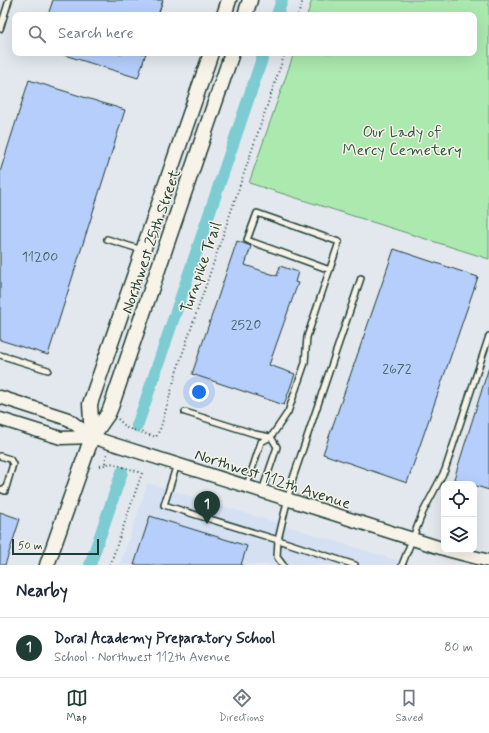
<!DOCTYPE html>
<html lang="en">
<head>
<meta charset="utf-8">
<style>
  :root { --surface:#fff; --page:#f6f6f7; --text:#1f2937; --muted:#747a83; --line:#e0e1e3; --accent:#1f3d34 }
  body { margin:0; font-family:Mynerve,sans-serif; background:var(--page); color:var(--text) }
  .controls { position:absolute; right:12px; bottom:12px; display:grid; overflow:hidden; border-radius:8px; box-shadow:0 4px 16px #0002 }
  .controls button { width:36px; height:36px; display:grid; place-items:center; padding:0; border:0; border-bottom:1px solid var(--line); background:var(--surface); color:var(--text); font:20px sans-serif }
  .scale { position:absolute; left:12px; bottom:10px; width:87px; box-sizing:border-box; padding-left:4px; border:2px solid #1f3d34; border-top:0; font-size:11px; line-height:14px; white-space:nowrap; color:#1f3d34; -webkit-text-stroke:3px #f7f3e8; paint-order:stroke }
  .you { position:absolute; left:199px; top:392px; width:14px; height:14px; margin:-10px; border:3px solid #fff; border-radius:50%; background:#1a73e8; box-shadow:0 0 0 6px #1a73e833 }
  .badge { display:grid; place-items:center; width:26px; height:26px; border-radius:50%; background:var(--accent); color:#fff; font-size:13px; font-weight:700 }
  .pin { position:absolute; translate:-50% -33px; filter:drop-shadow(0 1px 2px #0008) }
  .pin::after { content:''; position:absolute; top:21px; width:14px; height:12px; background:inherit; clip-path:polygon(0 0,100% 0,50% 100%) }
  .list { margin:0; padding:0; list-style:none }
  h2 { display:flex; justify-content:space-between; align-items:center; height:52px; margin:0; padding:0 16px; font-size:17px }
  h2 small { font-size:13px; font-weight:400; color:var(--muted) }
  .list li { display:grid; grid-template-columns:26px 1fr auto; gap:12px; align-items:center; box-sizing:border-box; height:60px; padding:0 16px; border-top:1px solid var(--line) }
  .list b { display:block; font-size:15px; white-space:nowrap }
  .list p { margin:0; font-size:13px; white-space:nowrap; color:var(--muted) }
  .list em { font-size:13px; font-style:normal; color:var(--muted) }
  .icon { flex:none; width:22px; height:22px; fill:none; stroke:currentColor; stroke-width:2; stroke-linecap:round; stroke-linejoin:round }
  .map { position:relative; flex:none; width:489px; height:565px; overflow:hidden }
  .search { position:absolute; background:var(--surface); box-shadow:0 4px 16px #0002; left:12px; right:12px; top:12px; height:44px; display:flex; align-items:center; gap:10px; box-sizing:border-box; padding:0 14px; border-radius:8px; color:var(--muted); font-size:15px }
  .sheet { height:112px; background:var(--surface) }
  nav { display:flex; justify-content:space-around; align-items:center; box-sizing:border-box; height:56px; border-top:1px solid var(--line); background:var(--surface); font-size:11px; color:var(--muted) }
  nav a { display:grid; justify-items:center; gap:2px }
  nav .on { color:var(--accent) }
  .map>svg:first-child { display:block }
  .built { fill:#d5e0f2 }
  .green { fill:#abe9af; stroke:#659372 }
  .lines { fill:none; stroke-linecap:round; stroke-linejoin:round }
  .canal { stroke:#7bccd2; stroke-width:12 }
  .building { fill:#b5cefc; stroke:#1f3d34 }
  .service-casing { stroke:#1f3d34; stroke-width:8 }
  .tertiary-casing { stroke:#1f3d34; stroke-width:15 }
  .secondary-casing { stroke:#1f3d34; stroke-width:17 }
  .path { stroke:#1f3d34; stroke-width:2; stroke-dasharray:1 3; stroke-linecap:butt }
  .service { stroke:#f7f3e8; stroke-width:5 }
  .tertiary { stroke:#f7f3e8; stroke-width:12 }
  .secondary { stroke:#f7f3e8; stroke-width:14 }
  .labels { text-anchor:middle; stroke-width:3; stroke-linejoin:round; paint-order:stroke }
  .number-label { font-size:14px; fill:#446166 }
  .park-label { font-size:16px; fill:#345746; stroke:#f7f3e8 }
  .street-label { font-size:16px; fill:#1f3d34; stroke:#f7f3e8 }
</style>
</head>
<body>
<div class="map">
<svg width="489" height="565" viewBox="0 0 489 565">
  <rect width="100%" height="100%" fill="#e3e8ee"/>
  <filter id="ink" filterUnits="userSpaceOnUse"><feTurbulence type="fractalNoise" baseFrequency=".025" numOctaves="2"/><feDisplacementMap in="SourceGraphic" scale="8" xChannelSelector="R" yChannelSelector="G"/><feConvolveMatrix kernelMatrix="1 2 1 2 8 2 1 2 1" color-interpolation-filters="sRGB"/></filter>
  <g filter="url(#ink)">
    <path class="built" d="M148,483L412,565H120Z"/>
    <path class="green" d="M312,0H489V259L249,183L294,53H474V15H307Z"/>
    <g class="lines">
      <g class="canal">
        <path d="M277,15L282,0"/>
        <path d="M137,426L264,53"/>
        <path d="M90,565L122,472"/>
      </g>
    </g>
    <g class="building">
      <path d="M53,0H163L158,15H48Z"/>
      <path d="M58,53H146L138,78Z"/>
      <path d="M29,80L125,110L48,355L0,340V172Z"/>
      <path d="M237,241L251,246L245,265L277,276L280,266L298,272L295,282L298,283L269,365L295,374L284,405L192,374Z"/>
      <path d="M394,249L478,277L407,483L323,454Z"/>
      <path d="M489,367V490L454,479Z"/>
      <path d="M0,512L20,519L5,565H0Z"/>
      <path d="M150,516L247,546L241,565H134Z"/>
    </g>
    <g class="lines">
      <defs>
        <g id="service">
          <path d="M0,29L9,0"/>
          <path d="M107,239L142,250"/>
          <path d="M0,355L48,370"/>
          <path d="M185,412L255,434L270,437"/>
          <path d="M0,456L10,459L13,464L5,491L0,489"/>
          <path d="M177,464L164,505L278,540L277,557L283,565"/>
          <path d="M247,485L261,442L271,437L288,412L305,363L307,337L339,242L257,213L247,240L330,270"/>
          <path d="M262,491L277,447L271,437"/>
          <path d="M355,565L278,540L292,481L361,278"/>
          <path d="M402,565L423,512L445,470L489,336"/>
        </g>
        <g id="tertiary">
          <path d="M0,397L68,419L92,437L110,443L444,549"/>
          <path d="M0,419L61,438L92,437"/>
          <path d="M447,550L489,561"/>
        </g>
        <g id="secondary">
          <path d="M224,15L229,0"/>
          <path d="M245,15L250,0"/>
          <path d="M92,437L90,404L211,53"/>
          <path d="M47,565L92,437L108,414L111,407L232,53"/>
        </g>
      </defs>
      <use href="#service" class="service-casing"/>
      <use href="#tertiary" class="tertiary-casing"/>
      <use href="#secondary" class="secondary-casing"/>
      <g class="path">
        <path d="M298,15L303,0"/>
        <path d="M118,419L127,428L156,437L161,427L177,370L285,53"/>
        <path d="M105,463L107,453"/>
        <path d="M100,466L111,463L142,473L110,565"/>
      </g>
      <use href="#service" class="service"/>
      <use href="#tertiary" class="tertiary"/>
      <use href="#secondary" class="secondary"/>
    </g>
  </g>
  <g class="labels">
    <g class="number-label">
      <text x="40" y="261">11200</text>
      <text x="246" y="329">2520</text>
      <text x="397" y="373">2672</text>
    </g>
    <g class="park-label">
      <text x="402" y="137">Our Lady of<tspan x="402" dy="18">Mercy Cemetery</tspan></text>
    </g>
    <g class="street-label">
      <text transform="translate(150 241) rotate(-71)" y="6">Northwest 25th Street</text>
      <text transform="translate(200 267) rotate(-71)" y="6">Turnpike Trail</text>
      <text transform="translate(273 478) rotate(18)" y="6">Northwest 112th Avenue</text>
    </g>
  </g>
</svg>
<div class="controls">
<button><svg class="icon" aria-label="locate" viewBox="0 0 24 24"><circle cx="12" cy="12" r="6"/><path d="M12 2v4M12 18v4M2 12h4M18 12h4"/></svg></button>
<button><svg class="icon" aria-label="layers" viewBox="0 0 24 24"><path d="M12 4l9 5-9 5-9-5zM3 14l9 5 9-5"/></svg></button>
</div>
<div class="scale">50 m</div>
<div class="you"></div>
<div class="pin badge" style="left:207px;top:524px">1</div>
<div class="search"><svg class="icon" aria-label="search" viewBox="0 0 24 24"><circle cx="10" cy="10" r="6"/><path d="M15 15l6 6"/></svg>Search here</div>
</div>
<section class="sheet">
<h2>Nearby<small></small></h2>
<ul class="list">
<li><span class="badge">1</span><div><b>Doral Academy Preparatory School</b><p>School · Northwest 112th Avenue</p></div><em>80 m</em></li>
</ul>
</section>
<nav>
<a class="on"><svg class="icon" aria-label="map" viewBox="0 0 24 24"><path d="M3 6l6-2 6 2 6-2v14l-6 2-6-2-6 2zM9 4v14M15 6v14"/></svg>Map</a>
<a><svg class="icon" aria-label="directions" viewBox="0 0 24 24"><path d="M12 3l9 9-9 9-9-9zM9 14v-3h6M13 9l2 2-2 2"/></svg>Directions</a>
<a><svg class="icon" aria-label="saved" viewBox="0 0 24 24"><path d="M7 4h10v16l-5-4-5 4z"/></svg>Saved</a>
</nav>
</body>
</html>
